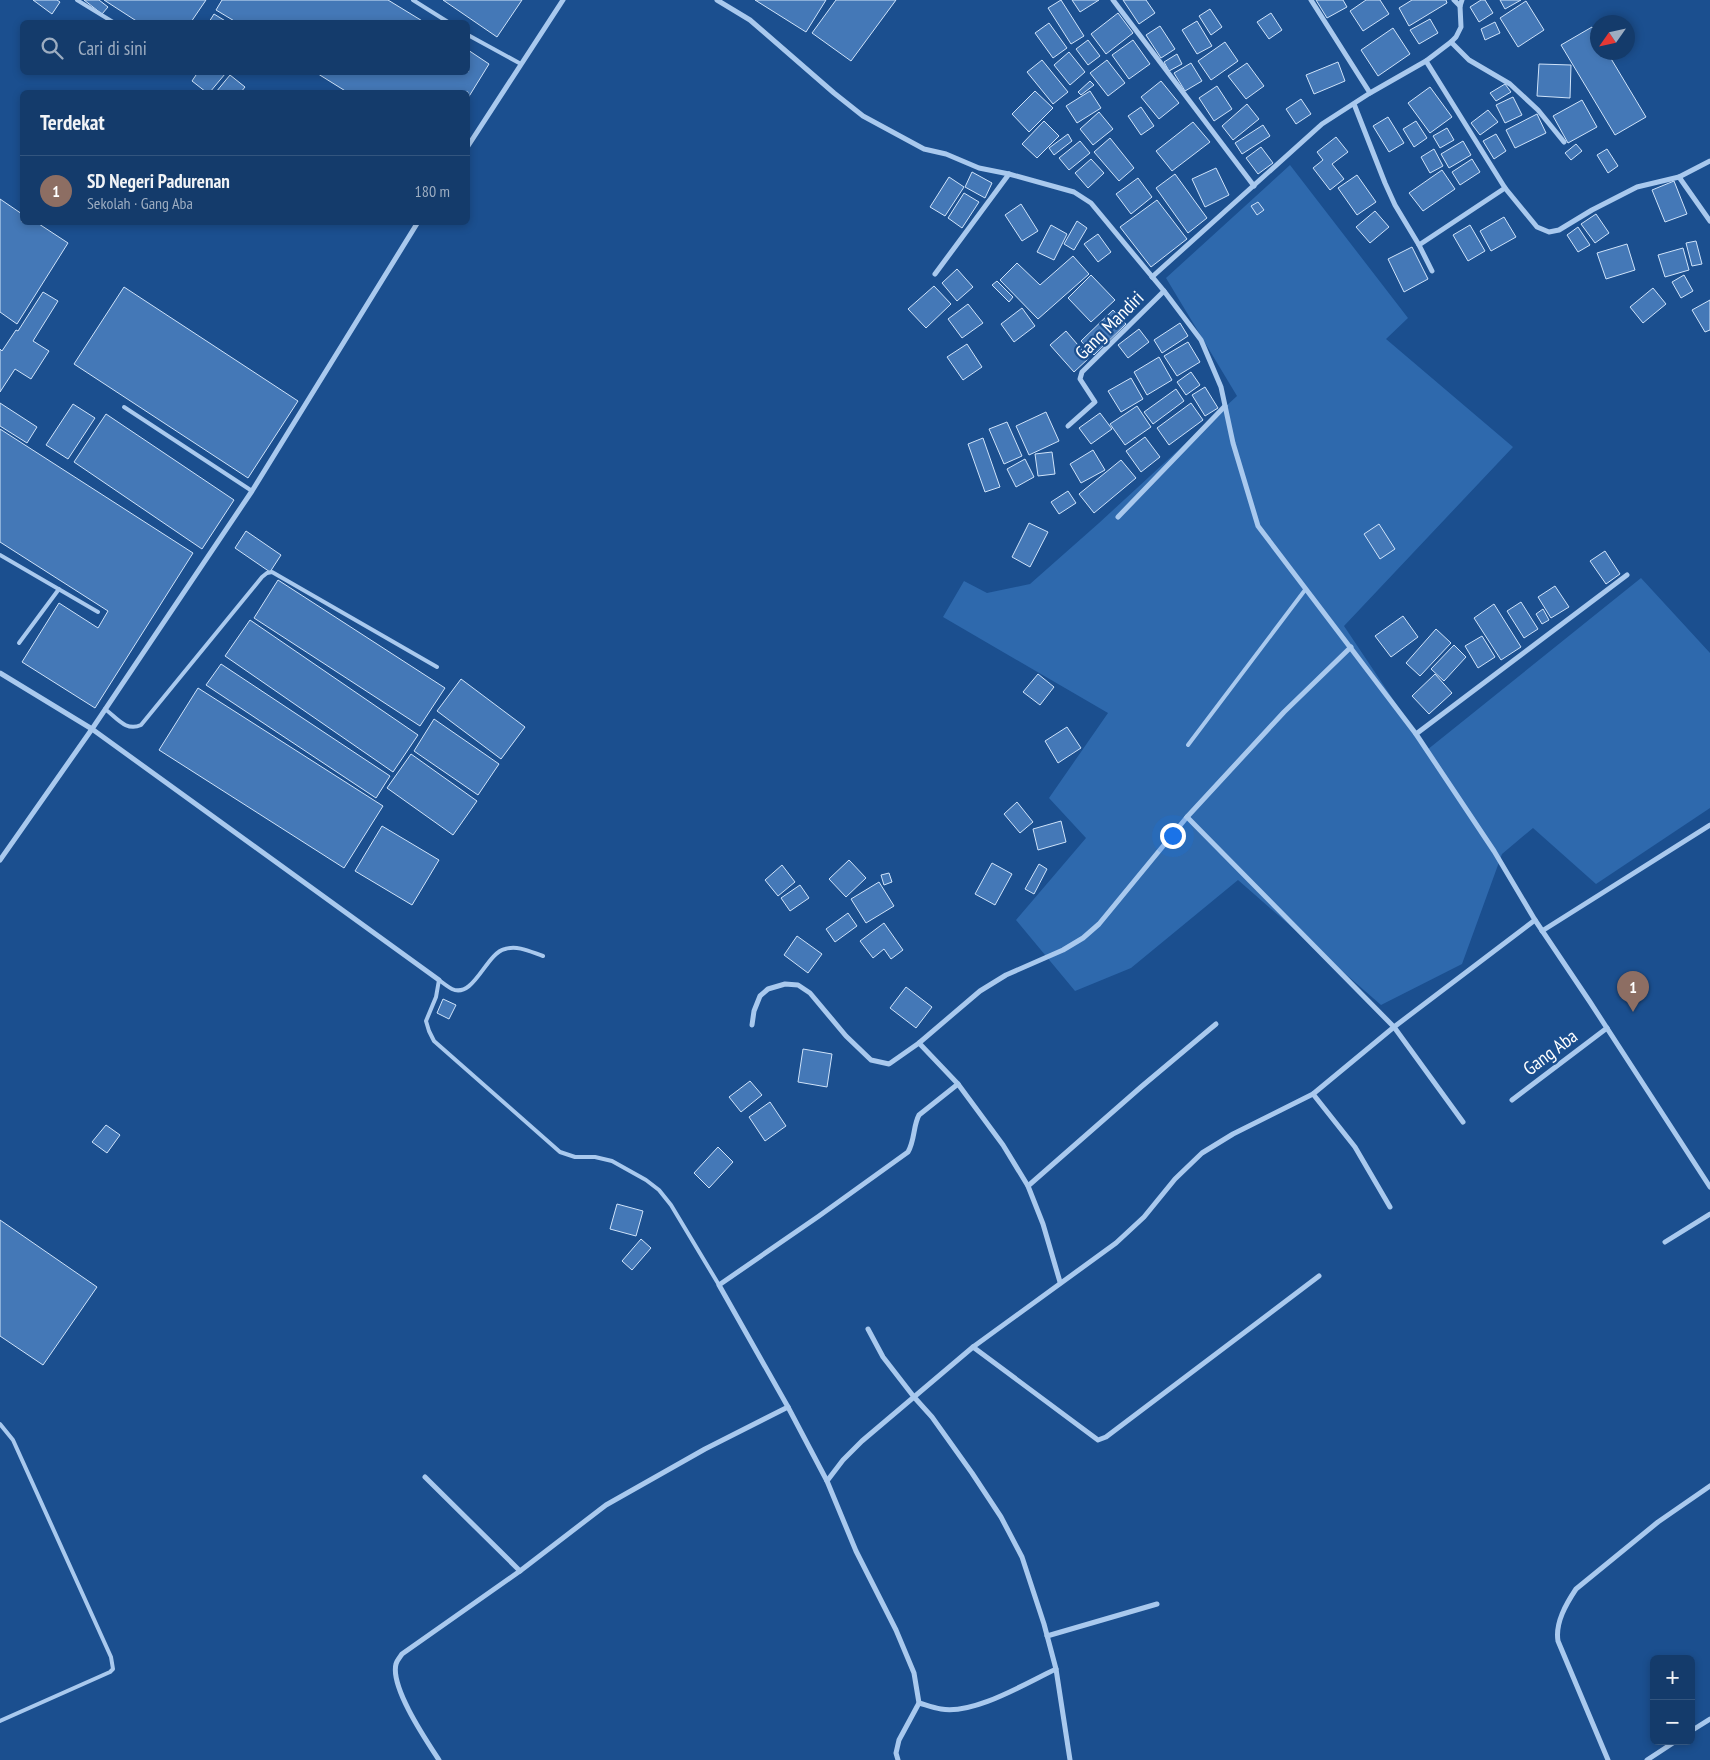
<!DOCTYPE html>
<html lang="id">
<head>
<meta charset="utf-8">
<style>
  :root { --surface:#143b6b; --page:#214673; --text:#f1f3f6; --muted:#9dadc1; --line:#33557e; --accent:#e797bd }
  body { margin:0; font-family:"PT Sans Narrow",sans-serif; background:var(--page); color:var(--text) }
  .controls { position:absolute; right:15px; bottom:15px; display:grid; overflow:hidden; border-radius:8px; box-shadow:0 2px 8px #0003 }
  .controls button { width:45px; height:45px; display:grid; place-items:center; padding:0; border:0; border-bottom:1px solid var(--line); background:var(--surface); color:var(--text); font:25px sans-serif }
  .compass { position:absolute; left:1590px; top:15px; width:45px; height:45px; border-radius:50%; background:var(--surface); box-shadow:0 2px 8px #0003; rotate:236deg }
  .you { position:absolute; left:1172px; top:835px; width:18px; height:18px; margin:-12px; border:4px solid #fff; border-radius:50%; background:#1a73e8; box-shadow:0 0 0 8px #1a73e833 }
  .badge { display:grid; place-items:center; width:32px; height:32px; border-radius:50%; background:var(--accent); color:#fff; font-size:16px; font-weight:700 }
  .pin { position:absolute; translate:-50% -41px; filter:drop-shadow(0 1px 2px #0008) }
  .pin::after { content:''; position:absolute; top:26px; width:18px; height:15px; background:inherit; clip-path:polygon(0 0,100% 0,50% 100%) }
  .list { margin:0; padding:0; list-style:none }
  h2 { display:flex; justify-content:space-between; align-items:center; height:65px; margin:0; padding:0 20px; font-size:21px }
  h2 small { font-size:16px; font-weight:400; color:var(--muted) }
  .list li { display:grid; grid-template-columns:32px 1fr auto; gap:15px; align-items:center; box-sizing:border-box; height:70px; padding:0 20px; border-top:1px solid var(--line) }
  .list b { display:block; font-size:19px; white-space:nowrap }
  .list p { margin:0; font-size:16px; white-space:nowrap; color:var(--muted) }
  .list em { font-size:16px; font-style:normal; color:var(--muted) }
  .icon { flex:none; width:28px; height:28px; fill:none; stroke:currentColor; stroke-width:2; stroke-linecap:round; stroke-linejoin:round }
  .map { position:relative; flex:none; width:1710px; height:1760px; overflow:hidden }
  .search { position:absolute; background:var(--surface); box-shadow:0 2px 8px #0003; left:20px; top:20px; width:450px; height:55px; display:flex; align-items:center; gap:12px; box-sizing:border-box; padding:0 18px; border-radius:8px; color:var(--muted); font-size:19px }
  .panel { position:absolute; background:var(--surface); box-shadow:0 2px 8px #0003; left:20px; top:90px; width:450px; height:135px; border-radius:8px }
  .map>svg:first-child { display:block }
  .green { fill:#2e69ad }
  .building { fill:#4478b7; stroke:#cfe3fa }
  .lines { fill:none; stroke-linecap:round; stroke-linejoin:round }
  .lane { stroke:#a9c9ee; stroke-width:4 }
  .street { stroke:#a9c9ee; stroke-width:5 }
  .labels { text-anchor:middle; stroke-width:4.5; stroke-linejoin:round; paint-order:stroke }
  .street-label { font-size:19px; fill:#fff; stroke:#1b4f8f }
</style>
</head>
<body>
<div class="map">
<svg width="1710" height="1760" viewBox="0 0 1710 1760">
  <rect width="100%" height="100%" fill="#1b4f8f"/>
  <path class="green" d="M1290,165L1408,318L1386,339L1513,447L1344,626L1427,750L1641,578L1710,653V808L1596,884L1533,828L1502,854L1462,964L1381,1005L1238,880L1131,968L1075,991L1016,920L1086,838L1049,798L1108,713L943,617L964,581L987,593L1030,584L1099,523L1237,396L1166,278Z"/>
  <g class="building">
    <path d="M33,0H57L60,2L52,14Z"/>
    <path d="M84,0H99L108,7L102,14Z"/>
    <path d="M104,0H206L191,22H138Z"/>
    <path d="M222,0H388L424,22H236L216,10Z"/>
    <path d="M443,0H522L497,37Z"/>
    <path d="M755,0H826L806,32Z"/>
    <path d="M836,0H896L851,61L812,33Z"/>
    <path d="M1061,0L1084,36L1071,44L1048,8Z"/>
    <path d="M1072,0H1099L1080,12Z"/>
    <path d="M1123,0H1146L1155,13L1139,24Z"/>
    <path d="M1316,0H1343L1347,7L1327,18Z"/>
    <path d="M1366,0H1380L1389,14L1363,31L1350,11Z"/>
    <path d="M1412,0H1446L1447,3L1409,26L1399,8Z"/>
    <path d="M1481,0H1485L1493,13L1479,22L1470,7Z"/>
    <path d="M1500,0H1521L1505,9Z"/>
    <path d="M1526,1L1544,30L1518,47L1500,18Z"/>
    <path d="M1210,9L1222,27L1211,35L1199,16Z"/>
    <path d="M1118,13L1133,33L1106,54L1091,34Z"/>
    <path d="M1271,13L1282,30L1269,39L1257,22Z"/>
    <path d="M214,14L227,22H209Z"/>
    <path d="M1430,19L1438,33L1419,44L1410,30Z"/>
    <path d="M1197,21L1212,46L1197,54L1182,30Z"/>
    <path d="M1495,22L1500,33L1485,40L1481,29Z"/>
    <path d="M1049,23L1067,48L1053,58L1035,33Z"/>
    <path d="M1160,26L1175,49L1161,58L1146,35Z"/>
    <path d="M1592,27L1598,37V52H1607L1646,117L1615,135L1561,45Z"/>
    <path d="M1393,28L1410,54L1378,76L1361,50Z"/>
    <path d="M1088,40L1100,56L1088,65L1076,49Z"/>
    <path d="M1133,40L1150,64L1129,79L1112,55Z"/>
    <path d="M1225,42L1238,61L1211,80L1198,61Z"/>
    <path d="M468,50L489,64L468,98V92H347L315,72H468Z"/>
    <path d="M1069,52L1085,72L1070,85L1054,65Z"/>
    <path d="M1177,54L1182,64L1169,71L1164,62Z"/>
    <path d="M1042,60L1068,92L1053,104L1027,72Z"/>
    <path d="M1107,60L1125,83L1108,96L1090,73Z"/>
    <path d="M1338,62L1345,81L1314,94L1306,75Z"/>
    <path d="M1191,63L1202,81L1185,91L1174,73Z"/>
    <path d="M1247,63L1264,86L1246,99L1228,76Z"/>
    <path d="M1539,64L1571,65L1570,98L1537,96Z"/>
    <path d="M198,72H222L225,74L210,92H206L192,81Z"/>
    <path d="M230,75L245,87L241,92H216Z"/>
    <path d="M1090,81L1094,85L1081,95L1078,92Z"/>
    <path d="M1161,81L1179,103L1159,119L1141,97Z"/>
    <path d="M1505,84L1511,92L1496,101L1490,93Z"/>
    <path d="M1217,86L1232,109L1214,121L1199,98Z"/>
    <path d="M1430,87L1452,117L1430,133L1408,103Z"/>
    <path d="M1035,91L1053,108L1029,132L1012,114Z"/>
    <path d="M1090,91L1101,108L1077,123L1066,106Z"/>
    <path d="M1513,97L1522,115L1505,123L1496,105Z"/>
    <path d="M1301,99L1311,114L1296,124L1286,109Z"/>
    <path d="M1582,100L1597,127L1568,143L1553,116Z"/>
    <path d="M1247,104L1259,119L1233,140L1222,126Z"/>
    <path d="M1141,107L1154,126L1141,135L1128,116Z"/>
    <path d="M1488,110L1498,122L1480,135L1471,123Z"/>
    <path d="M1099,112L1113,129L1093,145L1080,129Z"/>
    <path d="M1537,114L1546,133L1515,148L1506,130Z"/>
    <path d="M1388,117L1404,143L1389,152L1373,126Z"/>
    <path d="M1044,121L1059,136L1037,158L1022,144Z"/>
    <path d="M1416,121L1427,138L1414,147L1403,129Z"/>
    <path d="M1193,122L1210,142L1172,171L1156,151Z"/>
    <path d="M1263,125L1270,136L1242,154L1235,143Z"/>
    <path d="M1447,128L1454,140L1440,148L1433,136Z"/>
    <path d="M1068,134L1072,141L1054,155L1049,148Z"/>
    <path d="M1496,134L1506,151L1494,159L1483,141Z"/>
    <path d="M1336,137L1348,152L1332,164L1344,179L1330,190L1313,168L1323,160L1317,152Z"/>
    <path d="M1110,138L1134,168L1119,181L1094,152Z"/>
    <path d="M1080,141L1090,153L1069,170L1059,158Z"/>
    <path d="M1463,141L1471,155L1449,168L1441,154Z"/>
    <path d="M1576,144L1582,151L1571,160L1565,153Z"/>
    <path d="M1261,147L1273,163L1258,174L1246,158Z"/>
    <path d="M1434,149L1443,166L1430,173L1421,157Z"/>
    <path d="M1607,149L1618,166L1608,173L1597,155Z"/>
    <path d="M1091,159L1104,173L1088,188L1075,173Z"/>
    <path d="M1472,159L1480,172L1460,185L1452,172Z"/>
    <path d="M1216,168L1229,195L1205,207L1192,179Z"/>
    <path d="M1442,170L1455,189L1423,211L1409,193Z"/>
    <path d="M972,172L992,183L985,198L965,187Z"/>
    <path d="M1175,174L1207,218L1188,233L1156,188Z"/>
    <path d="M1357,175L1376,202L1357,215L1338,188Z"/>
    <path d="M949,177L964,187L945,216L930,207Z"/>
    <path d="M1138,178L1152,197L1131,214L1116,194Z"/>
    <path d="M1674,181L1687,214L1665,222L1652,190Z"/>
    <path d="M964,193L979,202L962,228L948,218Z"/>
    <path d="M0,199L22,214V222H36L68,243L17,324L0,312Z"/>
    <path d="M1157,200L1187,239L1151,267L1120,227Z"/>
    <path d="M1258,202L1264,210L1257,215L1251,206Z"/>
    <path d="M1021,204L1038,231L1022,241L1005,215Z"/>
    <path d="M1375,211L1389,227L1370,243L1356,227Z"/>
    <path d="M1596,214L1609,233L1595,243L1581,224Z"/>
    <path d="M1504,217L1516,237L1491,251L1480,231Z"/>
    <path d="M1077,221L1087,228L1074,250L1064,244Z"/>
    <path d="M1051,225L1067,234L1054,260L1037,252Z"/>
    <path d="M1470,225L1485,251L1468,261L1453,235Z"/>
    <path d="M1578,227L1590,245L1578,252L1567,235Z"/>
    <path d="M1098,234L1111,252L1098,262L1084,244Z"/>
    <path d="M1696,241L1702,264L1692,266L1686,243Z"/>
    <path d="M1627,244L1635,270L1606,279L1597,253Z"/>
    <path d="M1412,247L1428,279L1404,292L1388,259Z"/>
    <path d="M1683,248L1689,270L1665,277L1658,255Z"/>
    <path d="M1073,256L1089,274L1038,319L1000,280L1017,263L1040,285Z"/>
    <path d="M957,269L973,287L957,301L942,283Z"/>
    <path d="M1091,275L1115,300L1091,322L1068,298Z"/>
    <path d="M1684,275L1693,291L1681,298L1672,282Z"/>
    <path d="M997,281L1013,297L1009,302L992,285Z"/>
    <path d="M934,286L951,304L926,328L908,309Z"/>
    <path d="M124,287L298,401L248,478L74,364Z"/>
    <path d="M1653,288L1666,304L1643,323L1630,307Z"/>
    <path d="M43,292L58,301L33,341L49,351L31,379L15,369L0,392V349L2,351L16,330L18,331Z"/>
    <path d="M1710,300V330L1705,332L1692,310Z"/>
    <path d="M968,304L983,323L962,338L948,319Z"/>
    <path d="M1022,308L1035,326L1014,342L1001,324Z"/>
    <path d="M1113,310L1126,324L1094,355L1081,341Z"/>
    <path d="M1180,323L1188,336L1162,353L1154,340Z"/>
    <path d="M1139,329L1149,342L1128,358L1118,345Z"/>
    <path d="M1066,331L1089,358L1074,372L1050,345Z"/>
    <path d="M1188,342L1200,362L1177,376L1164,356Z"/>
    <path d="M967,344L982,367L963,380L947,357Z"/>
    <path d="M1159,357L1172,380L1147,395L1134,372Z"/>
    <path d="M1191,372L1200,385L1186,395L1177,382Z"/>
    <path d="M1131,378L1143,399L1121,412L1108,391Z"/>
    <path d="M1205,387L1218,408L1205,416L1192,395Z"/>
    <path d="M1176,389L1184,401L1153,424L1144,412Z"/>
    <path d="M0,403L37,427L27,443L0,426Z"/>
    <path d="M1191,403L1203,420L1169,445L1157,428Z"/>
    <path d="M73,404L95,418L68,459L46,445Z"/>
    <path d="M1137,406L1151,427L1125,445L1110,424Z"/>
    <path d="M1046,412L1059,441L1029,455L1016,426Z"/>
    <path d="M1100,413L1112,429L1091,444L1079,428Z"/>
    <path d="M106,414L234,500L202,549L74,462Z"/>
    <path d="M1007,422L1022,456L1004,464L989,429Z"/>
    <path d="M0,429L193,553L95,708L22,662L59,603L98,628L108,611L0,542Z"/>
    <path d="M1145,437L1160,457L1141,472L1126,451Z"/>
    <path d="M983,438L1000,487L985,492L968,444Z"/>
    <path d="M1093,450L1105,470L1081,483L1070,464Z"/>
    <path d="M1052,452L1055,474L1038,476L1035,454Z"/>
    <path d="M1025,459L1034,477L1016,487L1007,469Z"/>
    <path d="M1121,460L1136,478L1094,513L1079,494Z"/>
    <path d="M1068,491L1076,503L1059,514L1051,502Z"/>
    <path d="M1029,523L1048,532L1030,567L1012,557Z"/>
    <path d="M1379,524L1395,549L1380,559L1364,534Z"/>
    <path d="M246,531L281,555L270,572L235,548Z"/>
    <path d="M1605,551L1620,574L1606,584L1590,561Z"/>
    <path d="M278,580L445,688L420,726L254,618Z"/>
    <path d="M1555,586L1569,607L1551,618L1538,597Z"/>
    <path d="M1521,602L1538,629L1524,638L1507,611Z"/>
    <path d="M1494,604L1521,647L1501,660L1474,618Z"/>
    <path d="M1543,609L1549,620L1542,624L1536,614Z"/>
    <path d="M1403,616L1418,637L1391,657L1375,636Z"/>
    <path d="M250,620L418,735L393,772L225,656Z"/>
    <path d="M1436,629L1451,643L1420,676L1406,663Z"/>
    <path d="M1482,636L1495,657L1478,668L1465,646Z"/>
    <path d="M1454,645L1466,657L1444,681L1431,669Z"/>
    <path d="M221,664L390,776L376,798L206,685Z"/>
    <path d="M1038,674L1054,687L1040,705L1023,692Z"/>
    <path d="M1435,674L1452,693L1429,714L1412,696Z"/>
    <path d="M461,679L525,727L501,759L437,711Z"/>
    <path d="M198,688L383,806L344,868L159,750Z"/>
    <path d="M434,719L499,764L478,795L414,751Z"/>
    <path d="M1067,727L1081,748L1058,763L1045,741Z"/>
    <path d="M411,754L477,801L453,835L387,788Z"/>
    <path d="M1017,802L1033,822L1020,833L1004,814Z"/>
    <path d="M1061,821L1066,842L1038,850L1033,829Z"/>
    <path d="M382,826L439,860L412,905L355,871Z"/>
    <path d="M849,860L866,878L846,897L829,879Z"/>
    <path d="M992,863L1012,874L995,905L975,894Z"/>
    <path d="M1039,864L1047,869L1034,894L1025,889Z"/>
    <path d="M782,865L795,882L778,896L765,880Z"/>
    <path d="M889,873L892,882L884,885L881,875Z"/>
    <path d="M879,882L894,906L866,923L851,899Z"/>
    <path d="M800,885L809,898L790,911L781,898Z"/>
    <path d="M848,913L857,926L835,942L826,929Z"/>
    <path d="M884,923L903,950L891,959L884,949L873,958L860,941Z"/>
    <path d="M797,936L822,954L808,973L784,955Z"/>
    <path d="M906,987L932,1007L916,1028L890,1008Z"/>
    <path d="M443,999L456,1005L449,1019L437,1013Z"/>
    <path d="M803,1049L832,1054L827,1087L798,1082Z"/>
    <path d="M750,1081L762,1095L741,1112L729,1097Z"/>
    <path d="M770,1102L786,1126L765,1141L749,1117Z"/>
    <path d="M106,1125L120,1135L107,1153L92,1142Z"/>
    <path d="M718,1147L733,1162L709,1188L694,1173Z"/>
    <path d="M617,1204L643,1211L636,1236L610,1229Z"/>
    <path d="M0,1220L97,1287L43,1365L0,1336Z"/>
    <path d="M641,1239L651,1248L632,1270L622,1261Z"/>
  </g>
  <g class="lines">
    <g class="lane">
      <path d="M77,0L113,22"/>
      <path d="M413,0L448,22"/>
      <path d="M468,35L521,64"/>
      <path d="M124,407L252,491"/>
      <path d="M0,555L98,612"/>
      <path d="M19,643L59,589"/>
      <path d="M105,709C117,718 126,732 141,725L262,577L267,573L272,572L437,667"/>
      <path d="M1188,745L1305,590"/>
      <path d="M543,956C531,952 518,945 505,949C486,953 474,999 452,989C448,987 443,983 439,980L436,997L426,1021L429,1031L434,1041L560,1152L575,1157H595L612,1161L646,1180L659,1190L671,1205L719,1285"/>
      <path d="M0,1424L13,1440L111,1657L113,1669L110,1672L0,1721"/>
    </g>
    <g class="street">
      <path d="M717,0L750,20L834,93L863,116L924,149L946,154L979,168L1009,174L1074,192L1091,203L1164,291L1201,340L1221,387L1233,443L1258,526L1416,734L1494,851L1535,920L1590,1002L1710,1187"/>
      <path d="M1113,0L1254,186"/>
      <path d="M1311,0L1370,93"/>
      <path d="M1454,0L1460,6"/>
      <path d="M1451,42L1469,60L1510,84L1538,110L1564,142"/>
      <path d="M1426,61L1505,188L1537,227L1549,232L1559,230L1592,210L1637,187L1679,177L1710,221"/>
      <path d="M1354,104L1385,183L1395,205L1419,245L1505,188"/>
      <path d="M468,146L563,0"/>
      <path d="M1679,177L1710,161"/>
      <path d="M1419,245L1432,271"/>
      <path d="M935,274L1009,174"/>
      <path d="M1152,277L1322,124L1370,93L1426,61L1451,42L1456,37L1461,27L1460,6L1462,0"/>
      <path d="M1068,426L1095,402L1080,379L1082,372L1164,291"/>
      <path d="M1118,517L1225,406"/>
      <path d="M0,673L92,729L439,980"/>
      <path d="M1416,734L1627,575"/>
      <path d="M1187,817L1394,1027L1463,1122"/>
      <path d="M0,860L92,729L252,491L418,222"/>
      <path d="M1542,931L1710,825"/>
      <path d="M752,1025L754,1011L760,996L768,989L785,984L798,985L810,993L846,1036L871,1060L889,1064L919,1043L980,991L1006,975L1063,950L1083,938L1099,924L1187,817L1284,712L1351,647"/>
      <path d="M919,1043L958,1084L1003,1145L1028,1186L1043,1224L1060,1282"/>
      <path d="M1313,1094L1355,1147L1390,1207"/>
      <path d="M1512,1100L1607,1028"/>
      <path d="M1028,1186L1141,1087L1216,1024"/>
      <path d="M1665,1242L1710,1214"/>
      <path d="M868,1329L883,1357L914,1397L932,1417L972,1473L1001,1517L1022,1557L1044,1624L1056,1669L1070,1760"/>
      <path d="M973,1347L1098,1440L1106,1437L1319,1276"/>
      <path d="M425,1477L520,1571"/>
      <path d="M827,1481L843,1460L862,1441L973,1347L1116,1243L1144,1217L1175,1179L1202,1153L1233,1134L1313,1094L1394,1027L1535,920"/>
      <path d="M1047,1636L1157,1604"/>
      <path d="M919,1703C926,1705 933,1708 941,1709C974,1715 1026,1683 1056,1669"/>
      <path d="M1691,1731L1710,1719"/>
      <path d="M439,1760C426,1740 390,1687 396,1664C397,1660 400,1657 402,1654L520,1571L606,1505L705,1449L788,1407"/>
      <path d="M898,1760L896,1753L899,1740L919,1703L914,1673L896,1630L856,1551L827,1481L788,1407L719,1285L819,1216L908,1152C915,1140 913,1126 919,1115L958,1084"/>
      <path d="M1608,1760L1558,1641C1555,1623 1566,1604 1576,1589L1658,1522L1710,1486"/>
      <path d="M1647,1760L1676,1741"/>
    </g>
  </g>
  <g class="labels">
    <g class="street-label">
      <text transform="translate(1109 325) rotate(-45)" y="7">Gang Mandiri</text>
      <text transform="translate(1550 1052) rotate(-37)" y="7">Gang Aba</text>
    </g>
  </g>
</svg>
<div class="controls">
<button>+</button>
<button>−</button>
</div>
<svg class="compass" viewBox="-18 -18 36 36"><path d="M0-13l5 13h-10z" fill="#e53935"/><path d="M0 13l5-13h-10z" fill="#9dadc1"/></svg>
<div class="you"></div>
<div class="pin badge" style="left:1633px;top:1012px;background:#8d6e63">1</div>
<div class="search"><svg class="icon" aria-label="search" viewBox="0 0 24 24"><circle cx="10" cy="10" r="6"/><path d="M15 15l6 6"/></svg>Cari di sini</div>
<section class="panel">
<h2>Terdekat<small></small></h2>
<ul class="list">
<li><span class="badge" style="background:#8d6e63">1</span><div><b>SD Negeri Padurenan</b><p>Sekolah · Gang Aba</p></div><em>180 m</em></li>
</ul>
</section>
</div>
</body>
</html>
